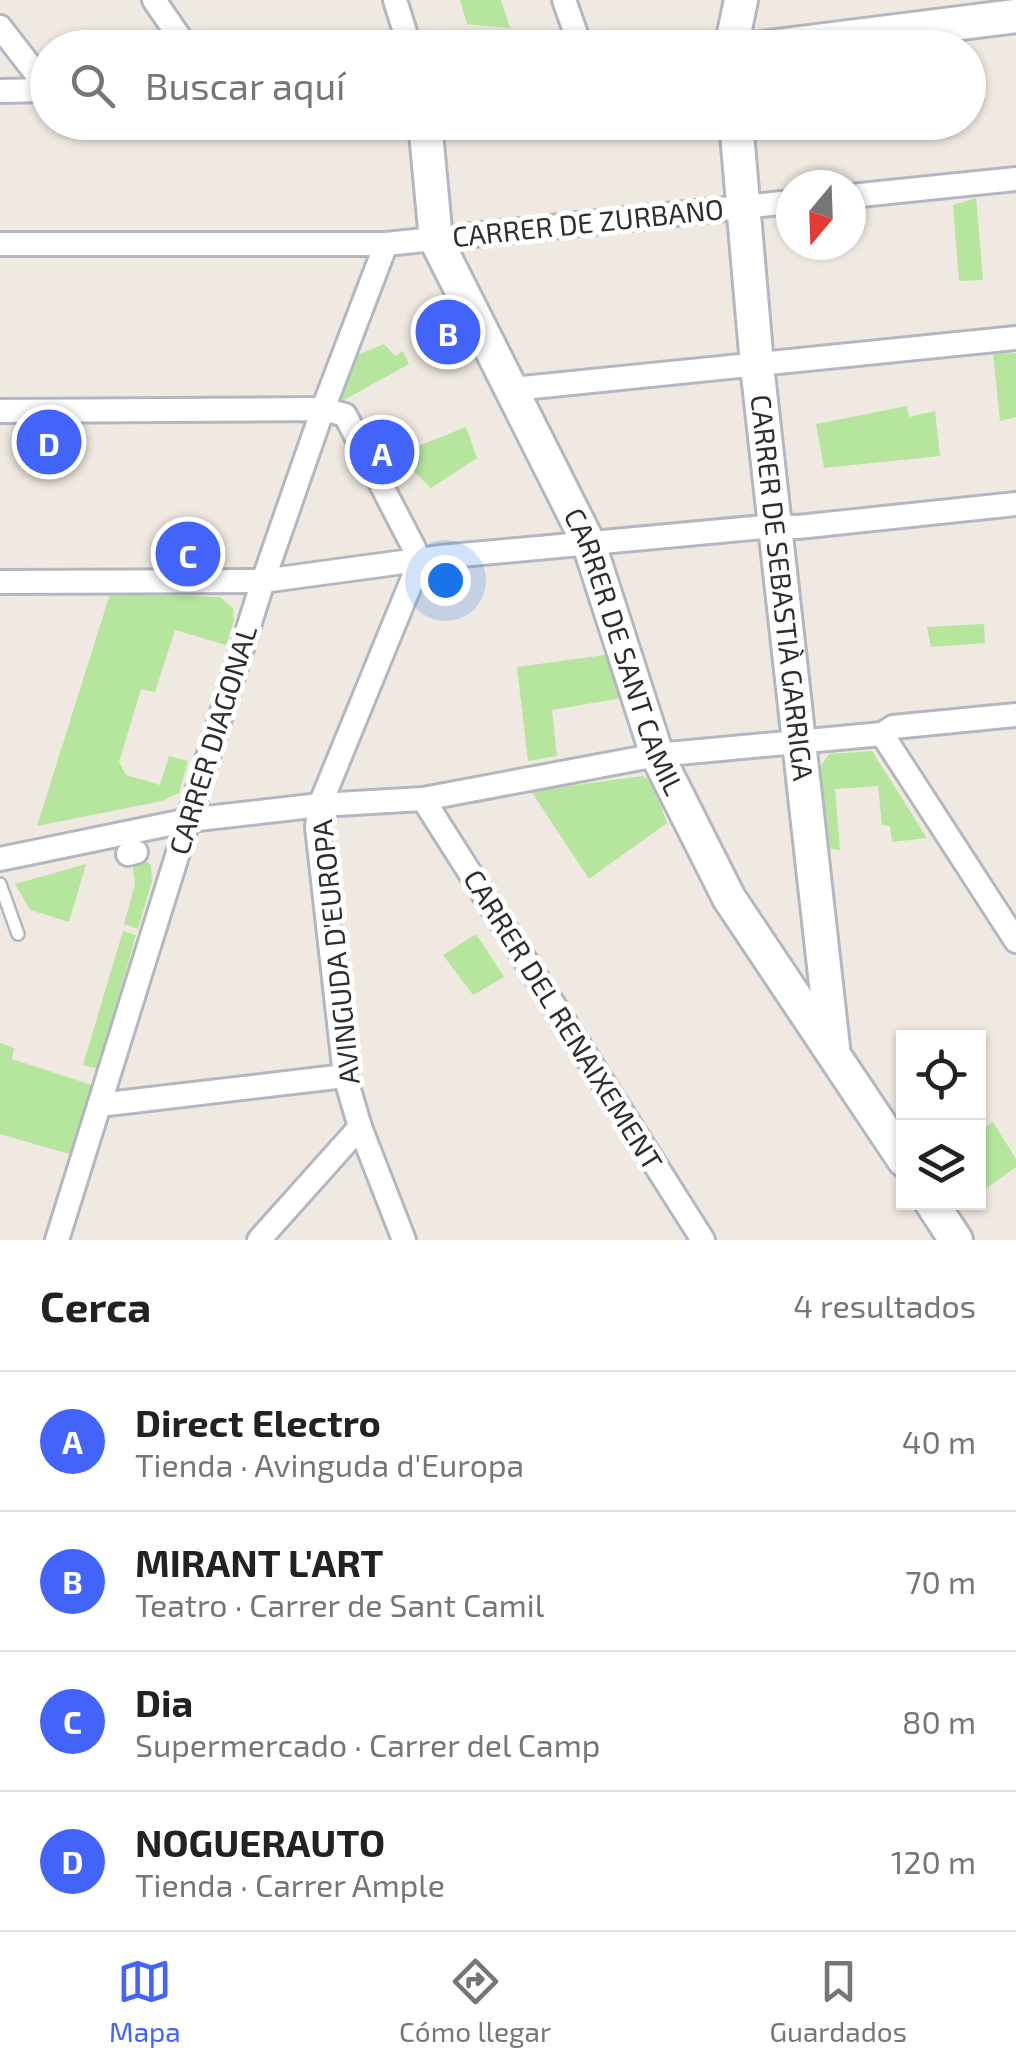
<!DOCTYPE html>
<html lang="es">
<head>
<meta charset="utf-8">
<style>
  :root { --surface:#fff; --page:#f2f2f2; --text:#222; --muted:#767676; --line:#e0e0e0; --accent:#4264fb }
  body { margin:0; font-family:"Exo 2",sans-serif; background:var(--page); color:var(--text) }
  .controls { position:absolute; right:30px; bottom:30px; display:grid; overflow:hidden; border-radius:0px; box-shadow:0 2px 8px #0004 }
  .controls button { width:90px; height:90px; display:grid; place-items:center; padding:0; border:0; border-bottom:2px solid var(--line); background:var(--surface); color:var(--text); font:50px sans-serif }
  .compass { position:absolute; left:776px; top:170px; width:90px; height:90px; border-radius:50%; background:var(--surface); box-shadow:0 2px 8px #0004; rotate:199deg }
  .you { position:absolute; left:445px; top:580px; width:35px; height:35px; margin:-25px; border:8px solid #fff; border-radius:50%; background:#1a73e8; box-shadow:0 0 0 15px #1a73e833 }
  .badge { display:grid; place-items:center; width:65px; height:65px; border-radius:50%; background:var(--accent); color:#fff; font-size:32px; font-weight:700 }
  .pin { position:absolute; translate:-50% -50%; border:5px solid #fff; box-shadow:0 2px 10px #0006 }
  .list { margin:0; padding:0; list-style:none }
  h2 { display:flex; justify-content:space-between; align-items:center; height:130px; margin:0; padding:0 40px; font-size:42px }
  h2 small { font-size:32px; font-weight:400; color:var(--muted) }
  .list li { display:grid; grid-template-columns:65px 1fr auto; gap:30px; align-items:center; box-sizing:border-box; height:140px; padding:0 40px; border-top:2px solid var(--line) }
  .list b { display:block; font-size:38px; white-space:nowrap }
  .list p { margin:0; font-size:32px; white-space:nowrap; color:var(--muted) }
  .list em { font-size:32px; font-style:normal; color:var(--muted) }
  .icon { flex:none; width:55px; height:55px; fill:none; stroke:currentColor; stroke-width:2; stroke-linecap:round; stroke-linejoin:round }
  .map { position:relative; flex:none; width:1016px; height:1240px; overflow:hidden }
  .search { position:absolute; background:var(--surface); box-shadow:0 2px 8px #0004; left:30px; right:30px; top:30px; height:110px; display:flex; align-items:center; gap:25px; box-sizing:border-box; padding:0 35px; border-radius:55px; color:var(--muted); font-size:38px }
  .sheet { height:690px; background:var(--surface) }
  nav { display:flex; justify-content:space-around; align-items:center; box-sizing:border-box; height:140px; border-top:2px solid var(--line); background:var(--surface); font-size:28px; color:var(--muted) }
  nav a { display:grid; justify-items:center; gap:5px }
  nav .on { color:var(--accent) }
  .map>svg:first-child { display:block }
  .green { fill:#b6e59e }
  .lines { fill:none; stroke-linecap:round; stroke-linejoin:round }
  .lane-casing { stroke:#b4b7c1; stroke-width:16 }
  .street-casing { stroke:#b4b7c1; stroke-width:28 }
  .secondary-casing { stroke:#b4b7c1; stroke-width:38 }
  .lane { stroke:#fff; stroke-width:11 }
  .street { stroke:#fff; stroke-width:22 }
  .secondary { stroke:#fff; stroke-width:32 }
  .labels { text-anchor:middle; stroke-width:10; stroke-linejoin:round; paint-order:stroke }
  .street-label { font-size:28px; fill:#2e2e2e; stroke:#fff }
</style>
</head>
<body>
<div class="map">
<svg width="1016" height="1240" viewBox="0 0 1016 1240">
  <rect width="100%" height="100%" fill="#efe9e1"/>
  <g class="green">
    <path d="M460,0H501L510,28L467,24Z"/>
    <path d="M976,198L983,280L959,281L953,205Z"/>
    <path d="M384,344L395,356L403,351L409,364L342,401L336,393L350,358Z"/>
    <path d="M1016,353V417L1000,421L993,354Z"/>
    <path d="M907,406L909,417L935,411L940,456L824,468L816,424Z"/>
    <path d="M466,427L477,458L431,488L412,470L395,485L378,462Z"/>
    <path d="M110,594L220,597L233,608L234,620L226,645L175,630L155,692L141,689L119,762L126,775L160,785L169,756L188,761L179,793L162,801L37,826Z"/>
    <path d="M984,624L985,643L931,647L927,627Z"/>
    <path d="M605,655L622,698L552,710L557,756L528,761L517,667Z"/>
    <path d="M872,751L927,838L892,842L890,826L882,825L878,786L835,789L840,850L824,848L817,771L829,754Z"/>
    <path d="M643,776L652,781L667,823L589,879L531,791Z"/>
    <path d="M140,856L151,865L152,881L138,929L124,924L135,884L132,861Z"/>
    <path d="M86,864L69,922L30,910L15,884Z"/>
    <path d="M123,931L136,935L98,1069L83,1065Z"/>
    <path d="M476,934L504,977L473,995L443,955Z"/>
    <path d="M0,1043L14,1048L12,1059L104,1089L83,1158L0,1134Z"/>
    <path d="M993,1122L1016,1159V1167L984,1190L979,1182V1131Z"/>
  </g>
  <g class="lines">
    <defs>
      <path id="lane" d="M0,884L18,934"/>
      <g id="street">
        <path d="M154,0L187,48"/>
        <path d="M395,0L410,48"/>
        <path d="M564,0L581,48"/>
        <path d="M0,27L48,89"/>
        <path d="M0,91L48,90"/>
        <path d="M851,196L1016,179"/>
        <path d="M0,244H386L791,202"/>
        <path d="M513,389L1016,338"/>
        <path d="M0,411L323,409L345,415L412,544L420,561L320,805L317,827L345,1076L360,1127L404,1240"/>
        <path d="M0,582L263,581L440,557L774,526L798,527L1016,504"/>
        <path d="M882,734L1016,941"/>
        <path d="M423,799L703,1240"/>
        <path d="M128,854L136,852"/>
        <path d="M0,859L189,820L320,805L423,799L657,755L882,734L893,727L1016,715"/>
        <path d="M99,1105L345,1076"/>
        <path d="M57,1240L263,581L323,409L386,244"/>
        <path d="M259,1240L360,1127"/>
      </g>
      <g id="secondary">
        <path d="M731,48L741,0"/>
        <path d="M761,48L1016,16"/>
        <path id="s1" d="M425,122L436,240L589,544L657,755L729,898L904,1160"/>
        <path id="s2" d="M736,122L757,365L833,1047"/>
        <path d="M931,1202L956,1240"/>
      </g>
    </defs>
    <use href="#lane" class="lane-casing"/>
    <use href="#street" class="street-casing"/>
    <use href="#secondary" class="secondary-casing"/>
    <use href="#lane" class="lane"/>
    <use href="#street" class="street"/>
    <use href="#secondary" class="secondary"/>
  </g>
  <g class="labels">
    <g class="street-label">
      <text transform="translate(588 223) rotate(-6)" y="10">CARRER DE ZURBANO</text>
      <text dy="10" stroke="none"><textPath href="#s2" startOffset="468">CARRER DE SEBASTIÀ GARRIGA</textPath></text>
      <text dy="10" stroke="none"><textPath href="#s1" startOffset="572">CARRER DE SANT CAMIL</textPath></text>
      <text transform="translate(213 740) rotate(-73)" y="10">CARRER DIAGONAL</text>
      <text transform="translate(336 952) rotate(-96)" y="10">AVINGUDA D'EUROPA</text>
      <text transform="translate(563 1020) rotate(58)" y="10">CARRER DEL RENAIXEMENT</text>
    </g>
  </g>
</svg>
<div class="controls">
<button><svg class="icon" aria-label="locate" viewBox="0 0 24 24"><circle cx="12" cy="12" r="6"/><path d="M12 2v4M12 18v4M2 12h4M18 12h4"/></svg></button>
<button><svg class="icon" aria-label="layers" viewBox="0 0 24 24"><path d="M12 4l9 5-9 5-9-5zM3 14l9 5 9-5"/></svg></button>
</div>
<svg class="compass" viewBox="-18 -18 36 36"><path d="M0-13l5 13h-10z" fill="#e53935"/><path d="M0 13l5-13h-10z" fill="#767676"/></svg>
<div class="you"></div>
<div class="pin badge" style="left:382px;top:452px">A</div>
<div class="pin badge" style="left:448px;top:332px">B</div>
<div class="pin badge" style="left:188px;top:554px">C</div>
<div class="pin badge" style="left:49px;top:442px">D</div>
<div class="search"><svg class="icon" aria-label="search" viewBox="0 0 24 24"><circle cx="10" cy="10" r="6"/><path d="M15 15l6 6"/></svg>Buscar aquí</div>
</div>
<section class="sheet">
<h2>Cerca<small>4 resultados</small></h2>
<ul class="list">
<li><span class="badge">A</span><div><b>Direct Electro</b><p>Tienda · Avinguda d'Europa</p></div><em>40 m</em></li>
<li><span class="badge">B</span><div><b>MIRANT L'ART</b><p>Teatro · Carrer de Sant Camil</p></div><em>70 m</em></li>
<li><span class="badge">C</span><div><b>Dia</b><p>Supermercado · Carrer del Camp</p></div><em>80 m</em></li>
<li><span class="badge">D</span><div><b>NOGUERAUTO</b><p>Tienda · Carrer Ample</p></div><em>120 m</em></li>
</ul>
</section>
<nav>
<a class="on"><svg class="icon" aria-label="map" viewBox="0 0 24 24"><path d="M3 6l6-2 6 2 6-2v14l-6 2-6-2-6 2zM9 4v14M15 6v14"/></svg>Mapa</a>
<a><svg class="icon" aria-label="directions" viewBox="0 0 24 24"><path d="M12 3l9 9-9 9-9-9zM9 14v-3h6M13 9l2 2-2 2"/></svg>Cómo llegar</a>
<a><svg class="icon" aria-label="saved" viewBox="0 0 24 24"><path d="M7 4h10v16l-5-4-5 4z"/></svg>Guardados</a>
</nav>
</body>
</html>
